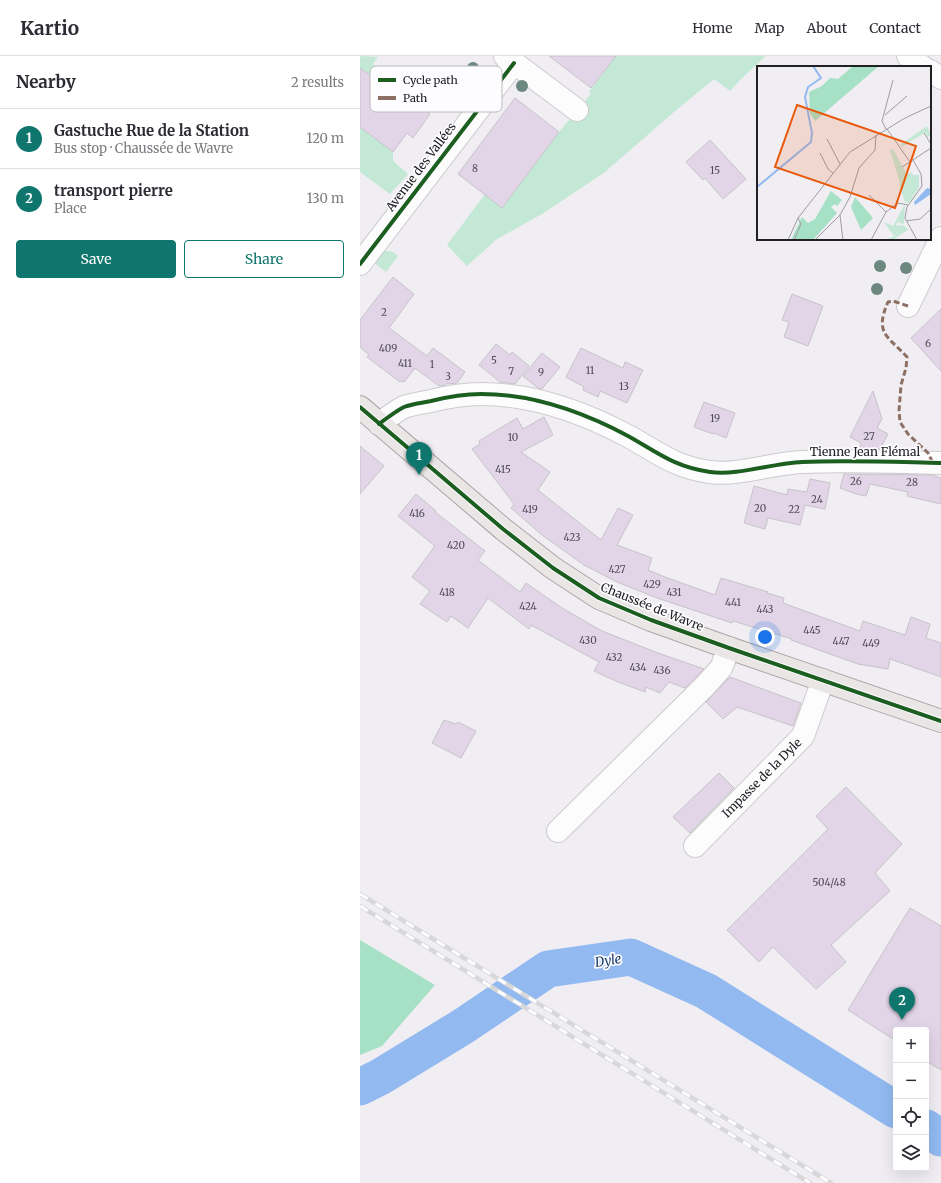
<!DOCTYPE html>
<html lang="en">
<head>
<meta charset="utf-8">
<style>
  :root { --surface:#fff; --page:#f2f2f3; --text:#2b2b33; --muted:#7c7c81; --line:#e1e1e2; --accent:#0f766e }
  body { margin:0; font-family:Merriweather,serif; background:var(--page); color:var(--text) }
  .controls { position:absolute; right:12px; bottom:12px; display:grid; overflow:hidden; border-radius:4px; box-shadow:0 4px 16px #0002 }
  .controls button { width:36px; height:36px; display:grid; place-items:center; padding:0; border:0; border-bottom:1px solid var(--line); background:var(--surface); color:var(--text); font:20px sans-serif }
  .you { position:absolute; left:405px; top:581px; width:14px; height:14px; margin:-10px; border:3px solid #fff; border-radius:50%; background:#1a73e8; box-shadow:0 0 0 6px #1a73e833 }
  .badge { display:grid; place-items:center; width:26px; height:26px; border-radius:50%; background:var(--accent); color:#fff; font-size:13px; font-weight:700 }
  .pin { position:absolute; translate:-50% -33px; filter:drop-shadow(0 1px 2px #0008) }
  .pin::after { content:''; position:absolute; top:21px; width:14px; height:12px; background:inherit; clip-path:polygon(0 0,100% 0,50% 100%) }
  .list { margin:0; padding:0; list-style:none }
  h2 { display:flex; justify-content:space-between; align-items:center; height:52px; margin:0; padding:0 16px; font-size:17px }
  h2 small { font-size:13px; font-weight:400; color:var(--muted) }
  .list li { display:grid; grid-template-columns:26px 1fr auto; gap:12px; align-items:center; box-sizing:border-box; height:60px; padding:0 16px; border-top:1px solid var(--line) }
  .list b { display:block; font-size:15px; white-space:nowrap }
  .list p { margin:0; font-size:13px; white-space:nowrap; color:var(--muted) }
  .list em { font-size:13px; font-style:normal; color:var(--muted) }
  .actions { display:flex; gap:8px; padding:12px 16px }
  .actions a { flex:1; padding:9px 0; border:1px solid var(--accent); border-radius:4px; text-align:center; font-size:14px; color:var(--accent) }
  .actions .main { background:var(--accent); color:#fff }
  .icon { flex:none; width:22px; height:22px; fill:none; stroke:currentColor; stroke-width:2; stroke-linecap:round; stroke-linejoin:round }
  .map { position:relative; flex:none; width:581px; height:1127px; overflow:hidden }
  header { display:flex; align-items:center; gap:24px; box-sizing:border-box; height:56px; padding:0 20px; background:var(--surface); border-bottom:1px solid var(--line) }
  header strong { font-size:19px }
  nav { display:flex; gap:22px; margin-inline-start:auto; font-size:14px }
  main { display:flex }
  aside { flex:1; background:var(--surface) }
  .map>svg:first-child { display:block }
  .green { fill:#c3e8d5 }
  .forest { fill:#a6e1c6 }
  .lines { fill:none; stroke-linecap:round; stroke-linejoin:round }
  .river { stroke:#92baf1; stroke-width:37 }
  .building { fill:#e2d5e8; stroke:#c6c4c8 }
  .minor-casing { stroke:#cdcbce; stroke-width:24 }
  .major-casing { stroke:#aea3a7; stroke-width:24 }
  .minor { stroke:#fdfcfd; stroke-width:22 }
  .major { stroke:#eae6e6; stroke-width:22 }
  .rail-casing { stroke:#d8d8d9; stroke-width:4.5 }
  .rail { stroke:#fdfcfe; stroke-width:3; stroke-dasharray:9; stroke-linecap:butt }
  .quiet { stroke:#8d6e63; stroke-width:3; stroke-dasharray:6 3; stroke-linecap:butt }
  .cycleway-casing { stroke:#fdfcfe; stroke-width:6 }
  .cycleway { stroke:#1b5e20; stroke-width:4 }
  .tree { fill:#6c877e }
  .labels { text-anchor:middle; stroke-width:3.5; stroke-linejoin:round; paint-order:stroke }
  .number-label { font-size:10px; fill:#514d54 }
  .street-label { font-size:12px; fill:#212022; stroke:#fdfcfe }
  .water-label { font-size:13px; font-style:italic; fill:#072f5f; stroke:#fdfcfe }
  .inset-river { fill:none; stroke:#92baf1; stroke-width:2 }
  .inset-road { fill:none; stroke:#9e9c9f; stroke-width:1 }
  .view { fill:#e8590c; fill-opacity:0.15; stroke:#e8590c; stroke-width:2 }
  .inset-edge { fill:none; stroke:#212022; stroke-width:2 }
  .key { fill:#fdfcfe; stroke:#bbbabc; stroke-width:1 }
  .key-label { font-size:11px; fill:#212022 }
</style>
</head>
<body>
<header>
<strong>Kartio</strong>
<nav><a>Home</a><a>Map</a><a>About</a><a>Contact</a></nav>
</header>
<main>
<aside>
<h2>Nearby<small>2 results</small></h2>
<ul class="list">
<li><span class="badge">1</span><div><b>Gastuche Rue de la Station</b><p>Bus stop · Chaussée de Wavre</p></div><em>120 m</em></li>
<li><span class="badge">2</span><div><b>transport pierre</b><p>Place</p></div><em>130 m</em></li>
</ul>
<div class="actions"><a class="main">Save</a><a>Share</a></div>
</aside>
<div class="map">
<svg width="581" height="1127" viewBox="0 0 581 1127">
  <rect width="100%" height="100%" fill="#f1eef3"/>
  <g class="green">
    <path d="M0,0L18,1L13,8L29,21L23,29L0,12Z"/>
    <path d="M256,0H406L381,23L370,35L354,23L314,56L245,116L182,158L137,183L107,210L87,189L125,138L143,151L199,76L231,38L229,36Z"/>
    <path d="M0,71L33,96V105L48,118L30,138L0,116Z"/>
    <path d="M26,195L33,196L38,200L26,216L12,205L21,196Z"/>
  </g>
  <path class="forest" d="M0,884L75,929L22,990L0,999Z"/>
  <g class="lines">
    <g class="river">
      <path d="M0,1031L20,1021L102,971L188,913L271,901L346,935L536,1054"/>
      <path d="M566,1072L581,1082"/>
    </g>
  </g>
  <g class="building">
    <path d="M189,0H256L231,32Z"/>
    <path d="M0,12L29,33L32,29L70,58L53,82L47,77L33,96L0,71Z"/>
    <path d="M155,42L199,76L142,152L98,118Z"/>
    <path d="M350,84L386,123L363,143L345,122L343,124L326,106Z"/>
    <path d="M33,221L54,238L29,272L67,300L73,292L105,316L97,327L89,328L87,327L86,329L79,330L55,312L44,326L41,325L40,326L7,301L9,299L0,291V264Z"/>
    <path d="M432,238L463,250L448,290L424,281L429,266L422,264Z"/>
    <path d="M581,253V315L551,282Z"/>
    <path d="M136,288L150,299L152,296L169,310L155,328L140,326L119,309Z"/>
    <path d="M221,292L263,312L265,306L283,314L267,347L240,335L238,341L223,334L224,331L206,321Z"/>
    <path d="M182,297L200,311L182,333L178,332L163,320Z"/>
    <path d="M513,335L522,363L517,372L528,378L520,393H500L501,387L490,381Z"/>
    <path d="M344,346L375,357L366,382L354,377L353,378L334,371Z"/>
    <path d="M184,361L193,379L161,396L190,416L178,434L241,484L258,452L273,459L257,489L292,502L288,514L305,521L355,539L361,522L408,536L407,537L424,542L423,547L500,575L503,565L545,579L551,561L570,568L566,582L581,587V621L530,603L528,613L498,608L431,584L432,583L373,565L372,567L297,542L257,526L224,509L182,479L151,452L154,448L112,393L120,388L119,385L157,362L163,373Z"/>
    <path d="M0,390L24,410L0,438Z"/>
    <path d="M484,418L571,419L581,422V448L547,440L548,436L510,428L506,440L496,438L480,432Z"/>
    <path d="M450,423L470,427L465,453L445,449L440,469L408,462L405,473L384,467L394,430L427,439L428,433L447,436Z"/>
    <path d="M56,438L76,455L75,456L125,495L118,504L160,536L166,527L202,552L242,575L298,597L344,613L325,632L309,626L300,637L286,631L285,636L258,626L234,615L239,606L171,569L169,573L128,542L108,572L91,560L87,566L60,548L70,535L52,521L75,490L38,460Z"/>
    <path d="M370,621L441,647L433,670L377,651L363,663L346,646Z"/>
    <path d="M84,664L96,668L98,666L116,675L101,702L72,687Z"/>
    <path d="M359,717L374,732L330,777L313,761Z"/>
    <path d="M486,731L542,788L515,817L530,835L471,889L486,906L456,933L413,891L399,906L367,874L468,773L456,760Z"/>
    <path d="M550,852L581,870V1014L566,1005V974H536V985L488,954Z"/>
  </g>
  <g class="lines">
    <defs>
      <g id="minor">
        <path d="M145,0L217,54"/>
        <path d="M548,0L563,11"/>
        <path d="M570,15L581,22"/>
        <path d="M0,208L154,7"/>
        <path d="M548,250L581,182"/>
        <path d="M19,368C27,362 36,355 44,351C52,348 62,347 71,345C87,341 104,338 121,338C173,338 223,356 268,380C297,396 314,411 350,416C378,420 413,407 442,406C488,404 535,406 581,407"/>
        <path d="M198,775L344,631L361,612L369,592"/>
        <path d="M335,790L443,680L463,624"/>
      </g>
      <path id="major" d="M0,351L143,473L193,512L239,542L291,564L369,592L581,665"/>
    </defs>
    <use href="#minor" class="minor-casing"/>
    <use href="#major" class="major-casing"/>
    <use href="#minor" class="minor"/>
    <use href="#major" class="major"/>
    <defs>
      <g id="rail">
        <path d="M0,838L471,1127"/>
        <path d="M0,850L450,1127"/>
      </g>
    </defs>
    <use href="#rail" class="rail-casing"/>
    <use href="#rail" class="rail"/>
    <path class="quiet" d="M548,250L533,245L528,246C514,278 528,280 547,301L546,312L541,329L539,355L540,366L548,378L568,397L573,407"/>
    <defs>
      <g id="cycleway">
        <path d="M0,208L154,7"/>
        <path d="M0,351L143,473L193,512L239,542L291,564L369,592L581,665"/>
        <path d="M19,368C27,362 36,355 44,351C52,348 62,347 71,345C87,341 104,338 121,338C173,338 223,356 268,380C297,396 314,411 350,416C378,420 413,407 442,406C488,404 535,406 581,407"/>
      </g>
    </defs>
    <use href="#cycleway" class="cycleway-casing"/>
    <use href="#cycleway" class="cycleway"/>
  </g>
  <g class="tree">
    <circle cx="113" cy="12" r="6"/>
    <circle cx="162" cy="30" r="6"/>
    <circle cx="520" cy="210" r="6"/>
    <circle cx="546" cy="212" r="6"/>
    <circle cx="517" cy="233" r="6"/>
  </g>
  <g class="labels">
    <g class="number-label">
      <text x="115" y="116">8</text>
      <text x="355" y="118">15</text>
      <text x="24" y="260">2</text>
      <text x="568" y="291">6</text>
      <text x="28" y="296">409</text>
      <text x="134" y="308">5</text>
      <text x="45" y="311">411</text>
      <text x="72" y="312">1</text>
      <text x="230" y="318">11</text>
      <text x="151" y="319">7</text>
      <text x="181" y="320">9</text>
      <text x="88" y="324">3</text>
      <text x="264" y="334">13</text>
      <text x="355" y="366">19</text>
      <text x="509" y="384">27</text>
      <text x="153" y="385">10</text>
      <text x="143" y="417">415</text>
      <text x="496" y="429">26</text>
      <text x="552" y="430">28</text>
      <text x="457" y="447">24</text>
      <text x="400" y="456">20</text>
      <text x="170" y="457">419</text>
      <text x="434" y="457">22</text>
      <text x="57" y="461">416</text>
      <text x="212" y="485">423</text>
      <text x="96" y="493">420</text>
      <text x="257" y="517">427</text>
      <text x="292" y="532">429</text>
      <text x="87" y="540">418</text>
      <text x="314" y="540">431</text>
      <text x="373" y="550">441</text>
      <text x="168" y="554">424</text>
      <text x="405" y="557">443</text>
      <text x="452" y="578">445</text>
      <text x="228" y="588">430</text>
      <text x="481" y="589">447</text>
      <text x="511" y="591">449</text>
      <text x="254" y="605">432</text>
      <text x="278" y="615">434</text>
      <text x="302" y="618">436</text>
      <text x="469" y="830">504/48</text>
    </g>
    <g class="street-label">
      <text transform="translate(61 111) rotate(-53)" y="4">Avenue des Vallées</text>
      <text x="505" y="400">Tienne Jean Flémal</text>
      <text transform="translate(292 551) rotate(22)" y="4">Chaussée de Wavre</text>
      <text transform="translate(402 722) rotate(-45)" y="4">Impasse de la Dyle</text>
    </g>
    <g class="water-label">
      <text transform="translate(248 904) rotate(-9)" y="5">Dyle</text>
    </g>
  </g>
  <g transform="translate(397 10)">
    <rect width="174" height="174" fill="#f1eef3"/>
    <path d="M170,60L174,69L170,71L169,66L145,81L143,79ZM136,83L150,109L154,106L156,109H162V122L152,135L160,127L164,115L160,128L151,137L148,136L142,118L143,117L133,84ZM148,138L147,158L140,156L139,160L147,159L146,162L148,160L151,164L135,174H128L138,170L144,163L137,170L127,156L136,160Z" fill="#c3e8d5"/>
    <path d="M96,0H122L58,55L53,47L52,26L65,20L73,12L81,13ZM74,125L85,134L80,140L78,138L74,141L80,147L56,174H34L45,151L51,157L58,153ZM98,131L116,152L104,164L94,141Z" fill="#a6e1c6"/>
    <path d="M170,122L174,123V128L158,139L157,136Z" fill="#92baf1"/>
    <path class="inset-river" d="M0,121L54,76L55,67L48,31L51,21L64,12L56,0"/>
    <path class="inset-road" d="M128,49L150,30M129,63L125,55L136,14M130,63L153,96M167,67L174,78M70,73L83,98M63,87L71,103L76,107M156,94L164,108L165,120L150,141L148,152L160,174M145,101L174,82M112,129L129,146M149,155L163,153L174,143M31,174L41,152L93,86L148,52L174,40M37,174L44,158L41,152M58,174L83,149M86,174L83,149L93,131L102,102L118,84L119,69M114,174L129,146L141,137L151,139"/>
    <path class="view" d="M40,39L159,80L138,142L18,101Z"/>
    <rect width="174" height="174" class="inset-edge"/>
  </g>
  <rect x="10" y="10" width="132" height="46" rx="6" class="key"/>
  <rect x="18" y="22" width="18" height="4" fill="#1b5e20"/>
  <rect x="18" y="40" width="18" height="4" fill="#8d6e63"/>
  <g class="key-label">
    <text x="43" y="28">Cycle path</text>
    <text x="43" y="46">Path</text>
  </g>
</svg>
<div class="controls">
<button>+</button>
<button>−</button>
<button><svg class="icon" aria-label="locate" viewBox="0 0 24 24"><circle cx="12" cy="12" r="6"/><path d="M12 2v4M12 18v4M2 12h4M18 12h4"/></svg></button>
<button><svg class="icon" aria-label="layers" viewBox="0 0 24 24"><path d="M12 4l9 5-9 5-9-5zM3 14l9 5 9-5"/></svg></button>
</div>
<div class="you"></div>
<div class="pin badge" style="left:59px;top:419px">1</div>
<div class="pin badge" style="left:542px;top:964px">2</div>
</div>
</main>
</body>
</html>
